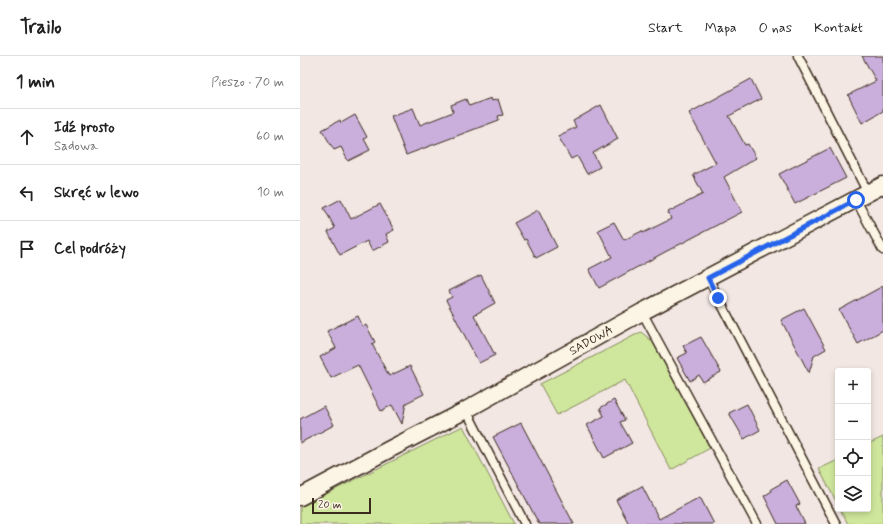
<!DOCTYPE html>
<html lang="pl">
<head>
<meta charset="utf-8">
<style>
  :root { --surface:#fff; --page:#f6f6f6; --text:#222; --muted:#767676; --line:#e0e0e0 }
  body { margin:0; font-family:Mynerve,sans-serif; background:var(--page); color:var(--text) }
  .controls { position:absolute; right:12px; bottom:12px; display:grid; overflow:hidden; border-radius:4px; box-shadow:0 2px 6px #0003 }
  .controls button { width:36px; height:36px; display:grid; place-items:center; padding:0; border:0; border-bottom:1px solid var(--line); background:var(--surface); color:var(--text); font:20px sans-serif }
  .scale { position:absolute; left:12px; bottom:10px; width:59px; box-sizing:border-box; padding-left:4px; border:2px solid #3b2a1e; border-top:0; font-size:11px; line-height:14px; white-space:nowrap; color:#3b2a1e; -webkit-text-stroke:3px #fcf5e5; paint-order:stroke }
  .stop { position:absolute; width:12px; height:12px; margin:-9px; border:3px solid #2563eb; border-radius:50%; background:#fff }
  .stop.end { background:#2563eb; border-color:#fff; box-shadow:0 1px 4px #0008 }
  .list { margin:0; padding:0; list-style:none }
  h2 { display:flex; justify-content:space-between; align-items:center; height:52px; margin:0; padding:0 16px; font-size:17px }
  h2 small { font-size:13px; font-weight:400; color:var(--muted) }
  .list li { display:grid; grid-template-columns:26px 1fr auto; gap:12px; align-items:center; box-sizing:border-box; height:56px; padding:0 16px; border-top:1px solid var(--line) }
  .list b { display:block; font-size:15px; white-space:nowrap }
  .list p { margin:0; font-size:13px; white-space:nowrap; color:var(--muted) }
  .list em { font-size:13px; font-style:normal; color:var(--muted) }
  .icon { flex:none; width:22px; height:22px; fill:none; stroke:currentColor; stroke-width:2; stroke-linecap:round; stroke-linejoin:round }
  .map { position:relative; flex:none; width:583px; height:468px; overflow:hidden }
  header { display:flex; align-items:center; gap:24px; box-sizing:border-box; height:56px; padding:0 20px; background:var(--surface); border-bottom:1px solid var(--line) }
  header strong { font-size:19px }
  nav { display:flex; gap:22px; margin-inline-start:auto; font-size:14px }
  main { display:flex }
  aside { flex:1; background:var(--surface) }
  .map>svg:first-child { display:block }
  .green { fill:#cfe79c; stroke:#85885d }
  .building { fill:#caafdc; stroke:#3b2a1e }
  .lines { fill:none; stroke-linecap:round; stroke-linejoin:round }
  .service-casing { stroke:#3b2a1e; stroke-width:11 }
  .minor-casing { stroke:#3b2a1e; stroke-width:19 }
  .service { stroke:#fcf5e5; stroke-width:8 }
  .minor { stroke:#fcf5e5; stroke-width:16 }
  .route { stroke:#2563eb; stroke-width:5 }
  .labels { text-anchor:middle; stroke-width:4; stroke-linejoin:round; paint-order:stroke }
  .street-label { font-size:12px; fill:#3b2a1e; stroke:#fcf5e5 }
</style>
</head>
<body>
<header>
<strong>Trailo</strong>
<nav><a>Start</a><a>Mapa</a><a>O nas</a><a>Kontakt</a></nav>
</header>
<main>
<aside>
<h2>1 min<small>Pieszo · 70 m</small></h2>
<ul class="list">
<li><svg class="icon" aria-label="ahead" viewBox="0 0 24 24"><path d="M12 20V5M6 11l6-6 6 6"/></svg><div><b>Idź prosto</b><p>Sadowa</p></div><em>60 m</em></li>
<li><svg class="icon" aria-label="left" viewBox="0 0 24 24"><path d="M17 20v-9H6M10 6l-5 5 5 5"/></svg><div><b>Skręć w lewo</b></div><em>10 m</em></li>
<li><svg class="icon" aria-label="arrive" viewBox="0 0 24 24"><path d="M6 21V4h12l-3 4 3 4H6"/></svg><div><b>Cel podróży</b></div></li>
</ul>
</aside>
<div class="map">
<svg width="583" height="468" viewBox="0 0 583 468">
  <rect width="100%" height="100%" fill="#f2e7e3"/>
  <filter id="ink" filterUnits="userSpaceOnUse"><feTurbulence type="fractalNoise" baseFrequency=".025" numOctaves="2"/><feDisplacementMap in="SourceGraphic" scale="8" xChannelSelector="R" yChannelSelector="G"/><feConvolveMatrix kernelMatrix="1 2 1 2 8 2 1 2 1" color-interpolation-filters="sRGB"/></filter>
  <g filter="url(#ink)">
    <g class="green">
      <path d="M341,276L352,285L410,392L371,414L325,324L257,359L240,328Z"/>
      <path d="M163,370L214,468H0V451Z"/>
      <path d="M583,381V468H548L540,453H568V388Z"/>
      <path d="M538,404V449L519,413Z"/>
    </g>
    <g class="building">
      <path d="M562,0H583V55L562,67L548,39L576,25Z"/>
      <path d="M451,23L461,43L429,60L445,89L448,88L456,102L424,121L442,156L365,196L299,232L289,213L312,201L298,174L314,166L324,184L342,175L343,177L371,163L368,156L403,138L393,119L416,107L389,57Z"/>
      <path d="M191,42L192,45L198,43L203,59L198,60L199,64L106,99L91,60L113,52L120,69L153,56L151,49L166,43L169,50Z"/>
      <path d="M301,49L318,83L293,97L300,111L287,118L277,100L271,103L258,80L276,71L273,65Z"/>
      <path d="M55,59L67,81L64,83L70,94L48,105L41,91L34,94L22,74L40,64L41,67Z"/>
      <path d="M530,92L546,122L495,148L479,118Z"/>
      <path d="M41,143L51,163L80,148L94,174L86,178L89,186L72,195L67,185L40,199L28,176L35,172L24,152Z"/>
      <path d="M238,154L257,191L236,202L226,183L224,184L214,167Z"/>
      <path d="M181,219L195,247L174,259L195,299L179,307L146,244L152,241L149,235Z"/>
      <path d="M583,230V274L558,288L539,254Z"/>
      <path d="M504,252L526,293L514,300L509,317L481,264Z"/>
      <path d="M58,260L63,271L66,269L75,286L72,288L89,320L110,310L124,338L106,347L102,368L92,349L81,355L58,309L31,322L20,301L36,292L27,275Z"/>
      <path d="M401,281L421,316L403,326L399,319L390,325L377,302L387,297L383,290Z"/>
      <path d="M314,344L325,364L320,366L332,387L304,402L287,369L304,360L300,352Z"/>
      <path d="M447,348L460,374L444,383L429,357Z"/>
      <path d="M24,350L34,369L0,387V363Z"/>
      <path d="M221,367L266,453L274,468H239L209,411L193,381Z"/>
      <path d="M487,424L500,448L496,450L505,468H478L464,440L472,435L471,433Z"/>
      <path d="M342,430L359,463L400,441L414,468H329L316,444Z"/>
    </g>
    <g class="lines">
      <defs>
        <g id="service">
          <path d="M498,0L568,137"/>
          <path d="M556,144L583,194"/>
          <path d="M408,222L536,468"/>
          <path d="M342,256L457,468"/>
          <path d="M166,354L225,468"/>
        </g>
        <path id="minor" d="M0,441L90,393L166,354L342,256L583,129"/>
      </defs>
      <use href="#service" class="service-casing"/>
      <use href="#minor" class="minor-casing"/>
      <use href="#service" class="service"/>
      <use href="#minor" class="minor"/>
    </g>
  </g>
  <g class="lines" filter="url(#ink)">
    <path class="route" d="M418,242L408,222L556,144"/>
  </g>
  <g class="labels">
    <g class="street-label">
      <text transform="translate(291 284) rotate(-29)" y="4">SADOWA</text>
    </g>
  </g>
</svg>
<div class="controls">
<button>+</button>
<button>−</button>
<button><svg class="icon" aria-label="locate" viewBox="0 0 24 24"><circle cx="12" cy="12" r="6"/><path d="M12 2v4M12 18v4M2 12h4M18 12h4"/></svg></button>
<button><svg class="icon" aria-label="layers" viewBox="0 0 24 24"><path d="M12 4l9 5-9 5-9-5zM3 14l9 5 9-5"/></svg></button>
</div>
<div class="scale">20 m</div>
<div class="stop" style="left:556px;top:144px"></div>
<div class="stop end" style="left:418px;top:242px"></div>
</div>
</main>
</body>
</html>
